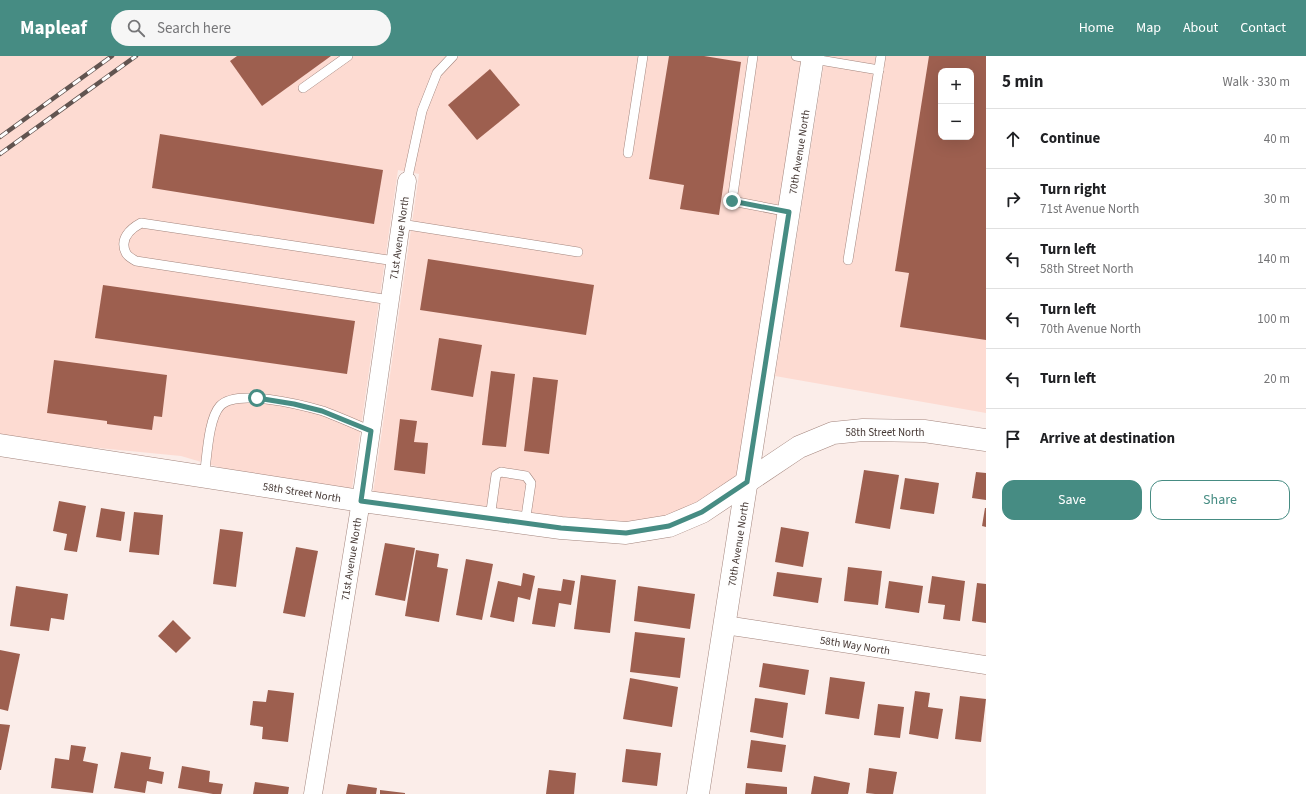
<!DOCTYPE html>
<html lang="en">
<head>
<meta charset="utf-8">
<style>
  :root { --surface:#fff; --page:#f6f6f6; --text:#202124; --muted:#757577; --line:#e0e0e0; --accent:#468c83 }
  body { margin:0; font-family:"Source Sans 3",sans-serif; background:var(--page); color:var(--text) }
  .controls { position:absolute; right:12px; top:12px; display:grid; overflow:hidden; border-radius:8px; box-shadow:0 4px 16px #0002 }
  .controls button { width:36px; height:36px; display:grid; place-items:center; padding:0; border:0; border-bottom:1px solid var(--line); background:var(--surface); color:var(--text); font:20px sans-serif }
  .stop { position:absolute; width:12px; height:12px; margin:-9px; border:3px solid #468c83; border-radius:50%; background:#fff }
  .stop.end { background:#468c83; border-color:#fff; box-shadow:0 1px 4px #0008 }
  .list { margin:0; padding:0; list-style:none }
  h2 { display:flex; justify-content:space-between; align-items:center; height:52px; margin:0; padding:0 16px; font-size:17px }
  h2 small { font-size:13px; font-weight:400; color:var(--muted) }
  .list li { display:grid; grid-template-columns:26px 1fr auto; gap:12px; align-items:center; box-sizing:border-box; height:60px; padding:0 16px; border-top:1px solid var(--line) }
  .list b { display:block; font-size:15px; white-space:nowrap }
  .list p { margin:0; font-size:13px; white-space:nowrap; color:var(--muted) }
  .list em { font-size:13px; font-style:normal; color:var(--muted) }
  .actions { display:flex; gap:8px; padding:12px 16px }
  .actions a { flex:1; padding:9px 0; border:1px solid var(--accent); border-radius:12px; text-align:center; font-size:14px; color:var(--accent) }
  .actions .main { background:var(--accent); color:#fff }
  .icon { flex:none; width:22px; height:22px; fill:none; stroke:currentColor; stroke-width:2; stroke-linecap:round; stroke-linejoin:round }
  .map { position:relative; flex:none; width:986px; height:738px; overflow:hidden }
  header { display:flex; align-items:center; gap:24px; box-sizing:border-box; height:56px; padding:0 20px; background:var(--accent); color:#fff }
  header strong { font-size:19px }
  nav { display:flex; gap:22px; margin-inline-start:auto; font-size:14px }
  .search { width:280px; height:36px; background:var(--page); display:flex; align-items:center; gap:10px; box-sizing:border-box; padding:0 14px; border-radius:22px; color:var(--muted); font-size:15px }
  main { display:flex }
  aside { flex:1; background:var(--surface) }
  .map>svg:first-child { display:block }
  .built { fill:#fddbd2; fill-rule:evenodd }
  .building { fill:#9d5f4f; fill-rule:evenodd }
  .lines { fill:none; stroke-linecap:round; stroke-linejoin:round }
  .service-casing { stroke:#a3857d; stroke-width:10 }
  .minor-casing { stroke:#a3857d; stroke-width:19 }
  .tertiary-casing { stroke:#a3857d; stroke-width:23 }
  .service { stroke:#fff; stroke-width:9 }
  .minor { stroke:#fff; stroke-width:18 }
  .tertiary { stroke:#fff; stroke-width:22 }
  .rail-casing { stroke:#615450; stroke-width:4.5 }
  .rail { stroke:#fefefe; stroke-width:3; stroke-dasharray:9; stroke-linecap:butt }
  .route { stroke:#468c83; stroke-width:5 }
  .labels { text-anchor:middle; stroke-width:4; stroke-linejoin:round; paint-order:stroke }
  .street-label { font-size:11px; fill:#453834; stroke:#fefefe }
</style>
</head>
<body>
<header>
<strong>Mapleaf</strong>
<div class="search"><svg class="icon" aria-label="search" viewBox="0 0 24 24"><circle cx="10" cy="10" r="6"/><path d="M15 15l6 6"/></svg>Search here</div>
<nav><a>Home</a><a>Map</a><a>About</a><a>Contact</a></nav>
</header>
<main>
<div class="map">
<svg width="986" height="738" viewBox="0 0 986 738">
  <rect width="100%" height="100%" fill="#fbede9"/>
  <g class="built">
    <path d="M0,0H803L737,421L696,447L665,461L625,467L562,463L373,437L419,118L398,114L352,433L232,415L181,400L47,387L0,380Z"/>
    <path d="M825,0H986V357L775,320ZM941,15H971V81H941Z"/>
  </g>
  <g class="building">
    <path d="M237,0H331L262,50L230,5Z"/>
    <path d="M669,0H704L741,6L719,159L680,153L684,129L649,123Z"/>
    <path d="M929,0H986V284L900,271L909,217L895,215ZM941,15H971V81H941Z"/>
    <path d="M490,13L520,49L477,84L448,49Z"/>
    <path d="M160,78L383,114L374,168L152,132Z"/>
    <path d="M428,203L594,229L586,279L420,254Z"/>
    <path d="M103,229L355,265L347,318L95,282Z"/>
    <path d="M439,282L482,289L473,341L431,334Z"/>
    <path d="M54,304L167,319L162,361L154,360L152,374L107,368V365L47,357Z"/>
    <path d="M491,315L515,318L506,391L482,389Z"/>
    <path d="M533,321L558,324L549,398L524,395Z"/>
    <path d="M400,363L417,365L414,386L428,387L425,418L394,414Z"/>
    <path d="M864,414L899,419L890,473L855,467Z"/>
    <path d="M976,416L986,417V444L972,442Z"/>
    <path d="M905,422L939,427L934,458L900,453Z"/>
    <path d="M59,445L86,450L77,496L64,494L67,478L53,475Z"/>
    <path d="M101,452L125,456L121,485L96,481Z"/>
    <path d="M985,452H986V471L982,470Z"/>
    <path d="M134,456L163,459L159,499L129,496Z"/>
    <path d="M781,471L809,476L803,511L775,506Z"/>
    <path d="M220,473L243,476L236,531L213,528Z"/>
    <path d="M385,487L415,492L405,545L375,539Z"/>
    <path d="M296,491L318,495L305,561L283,557Z"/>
    <path d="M416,494L439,498L437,511L448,513L439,566L405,560Z"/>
    <path d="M466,503L493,508L482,564L456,559Z"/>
    <path d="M848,511L882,515L878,549L844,545Z"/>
    <path d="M777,516L822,522L818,547L773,540Z"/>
    <path d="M523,517L535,520L530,544L518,541L514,566L490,561L498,525L521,530Z"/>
    <path d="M581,519L616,524L610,577L574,573Z"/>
    <path d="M932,520L965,525L960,565L943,563L945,549L928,547Z"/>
    <path d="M563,523L575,525L571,549L559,547L555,571L532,568L538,532L561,535Z"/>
    <path d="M889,525L923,530L919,557L885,552Z"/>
    <path d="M977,527L986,528V567L972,565Z"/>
    <path d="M16,530L68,538L64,564L51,562L49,575L10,570Z"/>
    <path d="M638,530L695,538L690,573L634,565Z"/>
    <path d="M173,564L191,582L176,597L158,580Z"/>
    <path d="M635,576L685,582L680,622L630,616Z"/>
    <path d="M0,594L20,598L8,655L0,653Z"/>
    <path d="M763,607L809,614L805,639L759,631Z"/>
    <path d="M830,621L865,626L859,663L825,658Z"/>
    <path d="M630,622L678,631L672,671L623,663Z"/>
    <path d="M268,634L294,637L288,686L262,683L263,671L250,669L253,645L266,646Z"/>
    <path d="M915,635L930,637L928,651L943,653L938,683L909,678Z"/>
    <path d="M960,640L986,643L981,686L955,683Z"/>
    <path d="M755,642L788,647L783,682L750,676Z"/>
    <path d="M878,648L904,651L900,682L874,679Z"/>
    <path d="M0,668L10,669L1,714H0Z"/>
    <path d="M751,684L786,689L782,716L747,712Z"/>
    <path d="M71,689L86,691L83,705L98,708L93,737L51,732L55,702L69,704Z"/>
    <path d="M626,693L661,697L657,730L622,726Z"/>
    <path d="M121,696L151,701L149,713L164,716L162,728L147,725L145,737L114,732Z"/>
    <path d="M182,710L210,715L209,726L223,728L221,738H213L178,732Z"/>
    <path d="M869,712L897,716L893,738H875L866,737Z"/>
    <path d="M549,714L576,717L574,738H546Z"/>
    <path d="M814,720L850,727L848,738H811Z"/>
    <path d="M255,726L289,731L288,738H253Z"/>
    <path d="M746,727L787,731V738H745Z"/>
    <path d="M348,728L377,732L376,738H346Z"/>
    <path d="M380,734L405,737V738H380Z"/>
  </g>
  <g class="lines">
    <defs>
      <g id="service">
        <path d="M753,0L732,145L789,156"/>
        <path d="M796,0L879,14"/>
        <path d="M303,32L348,0"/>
        <path d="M628,97L643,0"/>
        <path d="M407,125L422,55L437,17L453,0"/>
        <path d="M401,168L578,196"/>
        <path d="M848,204L881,0"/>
        <path d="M390,244L136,205C133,203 128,201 126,197C119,183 130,173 141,167L395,205"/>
        <path d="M204,421C207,403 208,363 220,350C236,332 302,349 323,355C339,361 355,368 371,375"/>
        <path d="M490,462L496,419L501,416L526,420L531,427L525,467"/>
      </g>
      <g id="minor">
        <path d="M725,569L986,609"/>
        <path d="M313,738L361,445L407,125"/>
      </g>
      <g id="tertiary">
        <path d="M0,389L361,445L561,472L626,477L669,470L702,456L799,391L833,377L863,374L924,375L986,384"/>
        <path d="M698,738L813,0"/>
      </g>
    </defs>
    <use href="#service" class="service-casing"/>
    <use href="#minor" class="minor-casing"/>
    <use href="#tertiary" class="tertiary-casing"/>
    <use href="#service" class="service"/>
    <use href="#minor" class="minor"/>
    <use href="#tertiary" class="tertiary"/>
    <defs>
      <g id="rail">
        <path d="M0,81L112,0"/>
        <path d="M0,98L136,0"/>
      </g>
    </defs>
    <use href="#rail" class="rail-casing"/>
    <use href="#rail" class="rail"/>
  </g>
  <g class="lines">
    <path class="route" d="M257,342L294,348L322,355L371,375L361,445L561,472L626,477L669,470L702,456L747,426L789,156L732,145"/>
  </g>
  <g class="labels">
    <g class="street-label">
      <text transform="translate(799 96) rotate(-81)" y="4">70th Avenue North</text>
      <text transform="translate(399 182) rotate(-82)" y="4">71st Avenue North</text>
      <text x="885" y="380">58th Street North</text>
      <text transform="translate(302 436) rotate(9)" y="4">58th Street North</text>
      <text transform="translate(738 488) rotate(-81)" y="4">70th Avenue North</text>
      <text transform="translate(351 503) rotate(-81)" y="4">71st Avenue North</text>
      <text transform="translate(855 589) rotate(9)" y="4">58th Way North</text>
    </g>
  </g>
</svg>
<div class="controls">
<button>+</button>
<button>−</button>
</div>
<div class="stop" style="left:257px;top:342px"></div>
<div class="stop end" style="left:732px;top:145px"></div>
</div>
<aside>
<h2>5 min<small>Walk · 330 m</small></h2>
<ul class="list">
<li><svg class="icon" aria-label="ahead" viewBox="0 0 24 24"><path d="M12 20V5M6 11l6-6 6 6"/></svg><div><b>Continue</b></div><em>40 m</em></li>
<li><svg class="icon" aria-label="right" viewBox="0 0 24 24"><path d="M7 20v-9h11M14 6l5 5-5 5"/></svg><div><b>Turn right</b><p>71st Avenue North</p></div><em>30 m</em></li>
<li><svg class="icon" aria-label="left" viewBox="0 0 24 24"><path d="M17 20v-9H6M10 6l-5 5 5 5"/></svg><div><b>Turn left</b><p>58th Street North</p></div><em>140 m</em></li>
<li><svg class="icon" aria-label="left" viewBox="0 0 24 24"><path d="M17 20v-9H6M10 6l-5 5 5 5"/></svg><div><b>Turn left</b><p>70th Avenue North</p></div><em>100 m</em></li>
<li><svg class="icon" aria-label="left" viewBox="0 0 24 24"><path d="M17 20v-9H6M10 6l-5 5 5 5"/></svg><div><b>Turn left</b></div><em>20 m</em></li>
<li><svg class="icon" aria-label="arrive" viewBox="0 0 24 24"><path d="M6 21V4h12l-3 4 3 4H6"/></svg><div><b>Arrive at destination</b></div></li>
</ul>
<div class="actions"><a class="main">Save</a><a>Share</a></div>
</aside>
</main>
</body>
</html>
